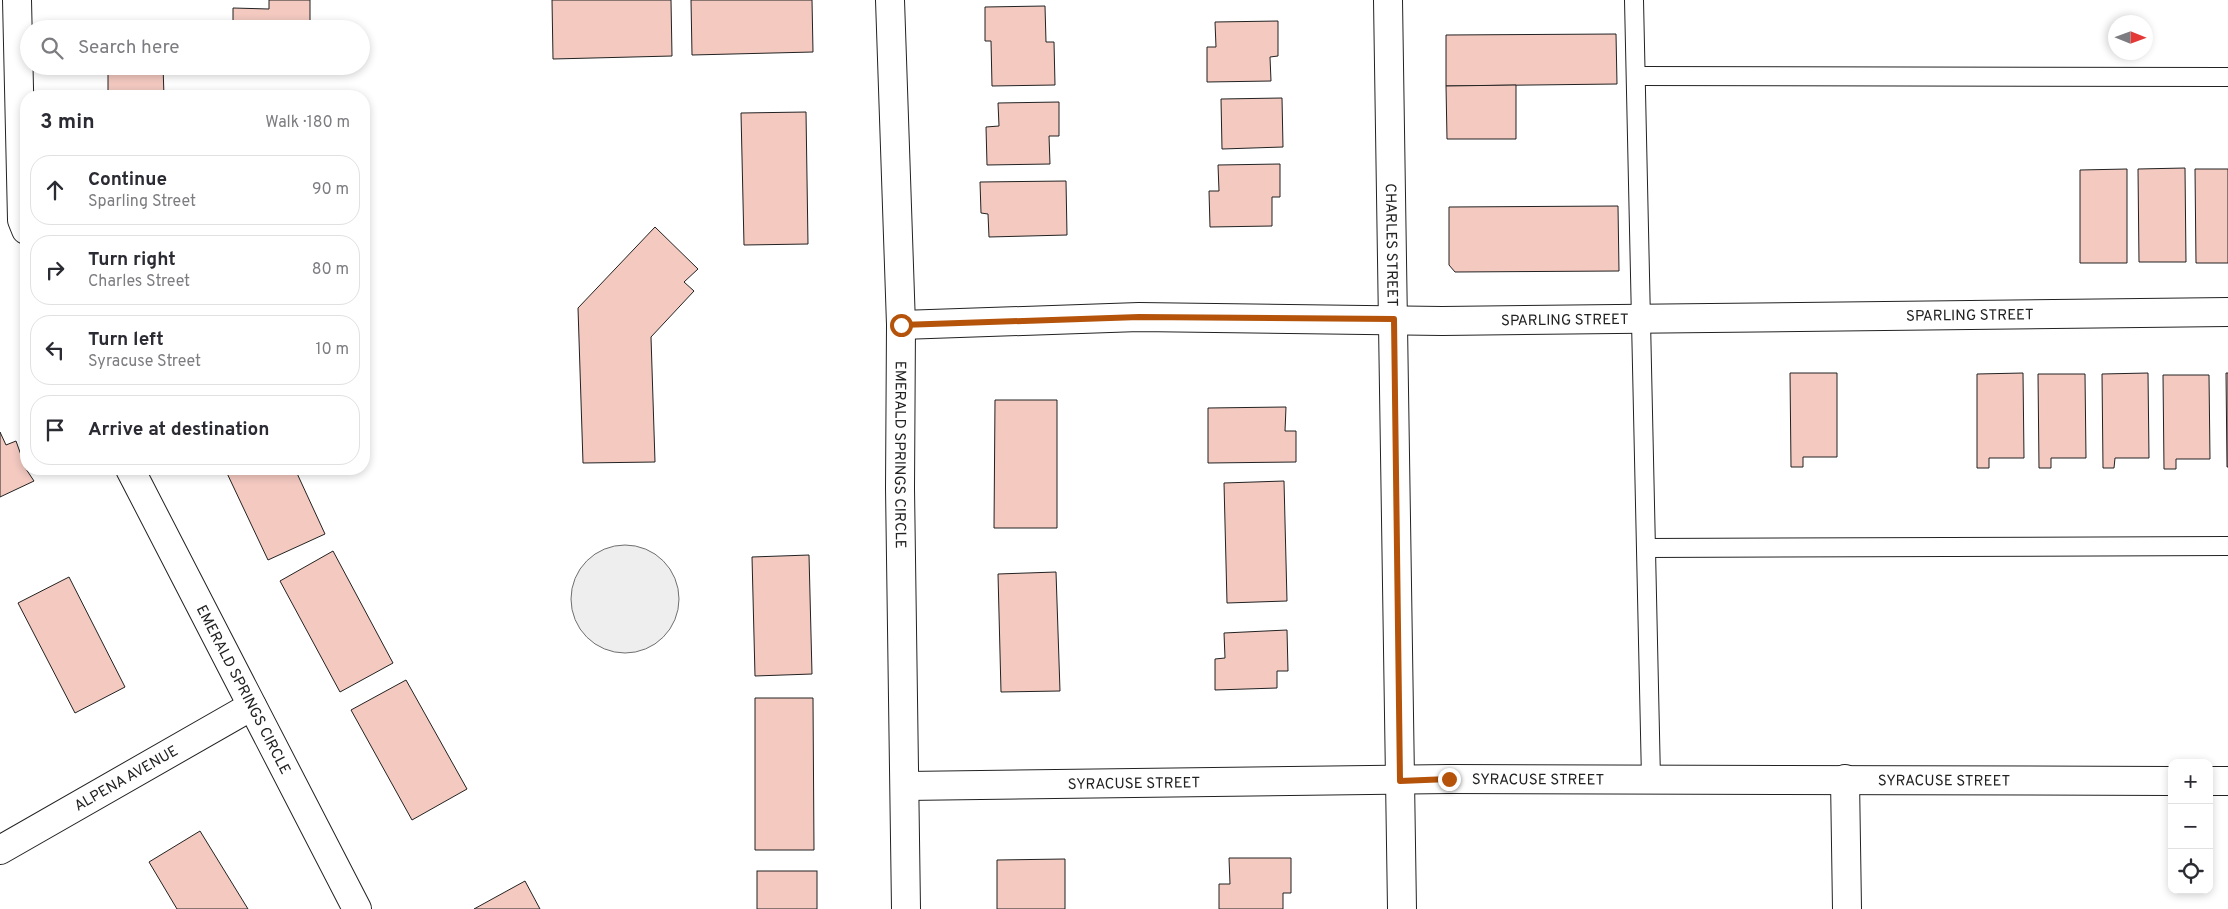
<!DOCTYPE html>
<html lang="en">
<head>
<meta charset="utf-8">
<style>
  :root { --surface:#fff; --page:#f7f7f7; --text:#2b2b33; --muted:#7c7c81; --line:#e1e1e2 }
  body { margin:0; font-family:Overpass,sans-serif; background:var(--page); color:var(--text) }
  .controls { position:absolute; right:15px; bottom:15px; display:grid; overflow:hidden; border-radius:10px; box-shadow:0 2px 8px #0003 }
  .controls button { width:45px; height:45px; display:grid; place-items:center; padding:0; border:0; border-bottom:1px solid var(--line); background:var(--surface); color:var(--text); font:25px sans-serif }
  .compass { position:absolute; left:2108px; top:15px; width:45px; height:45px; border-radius:50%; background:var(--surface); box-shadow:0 2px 8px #0003; rotate:91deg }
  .stop { position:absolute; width:15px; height:15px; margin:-11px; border:4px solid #b45309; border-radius:50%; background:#fff }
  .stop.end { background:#b45309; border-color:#fff; box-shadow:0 1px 5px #0008 }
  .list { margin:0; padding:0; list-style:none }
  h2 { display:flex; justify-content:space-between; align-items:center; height:65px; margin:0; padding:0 20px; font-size:21px }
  h2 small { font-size:16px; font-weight:400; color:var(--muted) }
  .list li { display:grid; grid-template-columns:32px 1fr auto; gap:15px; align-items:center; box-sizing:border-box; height:70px; margin:0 10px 10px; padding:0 10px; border:1px solid var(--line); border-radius:20px }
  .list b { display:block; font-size:19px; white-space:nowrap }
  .list p { margin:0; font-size:16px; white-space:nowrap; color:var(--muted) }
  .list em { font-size:16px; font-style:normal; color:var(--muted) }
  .icon { flex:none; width:28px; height:28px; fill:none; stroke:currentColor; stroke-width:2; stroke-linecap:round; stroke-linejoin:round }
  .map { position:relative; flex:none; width:2228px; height:909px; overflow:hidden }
  .search { position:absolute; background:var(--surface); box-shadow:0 2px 8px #0003; left:20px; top:20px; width:350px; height:55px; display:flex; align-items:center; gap:12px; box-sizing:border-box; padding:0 18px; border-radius:28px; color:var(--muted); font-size:19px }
  .panel { position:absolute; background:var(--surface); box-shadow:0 2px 8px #0003; left:20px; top:90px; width:350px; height:385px; border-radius:20px }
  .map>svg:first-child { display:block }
  .park { fill:#eee; stroke:#6f6f6f }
  .building { fill:#f3c9c0; stroke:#222 }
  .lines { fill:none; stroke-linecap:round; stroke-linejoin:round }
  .service-casing { stroke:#222; stroke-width:20 }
  .minor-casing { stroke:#222; stroke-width:30 }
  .tertiary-casing { stroke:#222; stroke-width:30 }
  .service { stroke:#fff; stroke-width:18 }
  .minor { stroke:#fff; stroke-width:28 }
  .tertiary { stroke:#fff; stroke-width:28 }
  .route { stroke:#b45309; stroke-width:6 }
  .labels { text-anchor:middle; stroke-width:4; stroke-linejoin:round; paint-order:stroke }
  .street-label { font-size:15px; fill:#222; stroke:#fff }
</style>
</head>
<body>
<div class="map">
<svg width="2228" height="909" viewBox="0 0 2228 909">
  <rect width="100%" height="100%" fill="#fff"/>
  <circle class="park" cx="625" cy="599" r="54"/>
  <g class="building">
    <path d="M269,0H310V29H233V8L269,9Z"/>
    <path d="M552,0H671L672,56L553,59Z"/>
    <path d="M691,0H812L813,52L692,55Z"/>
    <path d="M1045,6L1046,42H1054L1055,85L992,86L991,41H985V7Z"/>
    <path d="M1278,21V56L1270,57L1271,81L1207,82V47H1216L1215,22Z"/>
    <path d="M1616,34L1617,84L1446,86V35Z"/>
    <path d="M108,66H163L164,96H108Z"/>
    <path d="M1516,85V139H1447L1446,86Z"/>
    <path d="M1282,98L1283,147L1222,149L1221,99Z"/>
    <path d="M1059,102V136H1049L1050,164L987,165L986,127L999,126L998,103Z"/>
    <path d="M806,112L808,244L744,245L741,113Z"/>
    <path d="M1280,164V197H1272V226L1210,227L1209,191H1219L1218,165Z"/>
    <path d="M2185,168L2186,262H2139L2138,169Z"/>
    <path d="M2127,169V263H2080V170Z"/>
    <path d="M2195,169H2228V263H2196Z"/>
    <path d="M1066,181L1067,235L989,237L988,214L981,213L980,182Z"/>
    <path d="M1618,206L1619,271L1455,272L1449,265V207Z"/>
    <path d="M655,227L698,269L684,282L694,291L651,337L655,462L583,463L578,308Z"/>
    <path d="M1790,373H1837V457H1803V467H1791Z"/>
    <path d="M2023,373L2024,458H1989V468H1977V374Z"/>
    <path d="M2148,373L2149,458H2115L2114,468H2103L2102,374Z"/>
    <path d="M2226,373H2228V467H2227Z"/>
    <path d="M2038,374H2085L2086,458H2051V468H2039Z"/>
    <path d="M2163,375H2209L2210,459H2176V469H2164Z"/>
    <path d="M995,400H1057V528H994Z"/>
    <path d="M1286,407L1285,431H1296V462L1208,463V408Z"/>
    <path d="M0,432L6,445L16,441L26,469L34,481L0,497Z"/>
    <path d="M225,469H295L325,534L268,560Z"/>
    <path d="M1284,481L1287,601L1227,603L1224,483Z"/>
    <path d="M333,551L393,663L340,692L280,581Z"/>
    <path d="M809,555L812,674L755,676L752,557Z"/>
    <path d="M1056,572L1060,691L1001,692L998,574Z"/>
    <path d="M69,577L125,687L75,713L18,603Z"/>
    <path d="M1287,630L1288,671H1277V688L1215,690V659L1225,658L1224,633Z"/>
    <path d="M406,680L467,789L412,820L351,710Z"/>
    <path d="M755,698H813L814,850H755Z"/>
    <path d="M200,831L248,909H177L149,862Z"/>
    <path d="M1229,858H1291V893H1283V909H1219V884H1230Z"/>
    <path d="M1065,859V909H997V860Z"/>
    <rect x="757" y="871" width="60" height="38"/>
    <path d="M525,881L540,909H474Z"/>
  </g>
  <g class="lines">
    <defs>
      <g id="service">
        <path d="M1634,0L1651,779"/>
        <path d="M1636,76L2228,77"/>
        <path d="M1646,548L2228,546"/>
      </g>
      <g id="minor">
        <path d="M17,0L22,220L26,230"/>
        <path id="s1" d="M890,0L901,325L900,488L906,909"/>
        <path id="s2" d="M901,325L1139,317L1442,321L2228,312"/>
        <path id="s3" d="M130,469L357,909"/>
        <path d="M1845,779L1847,909"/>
        <path d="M2209,781H2228"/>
        <path id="s4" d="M906,786L1449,779L2172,781"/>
        <path id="s5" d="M0,850L252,706"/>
      </g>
      <g id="tertiary">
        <path id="s6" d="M1388,0L1402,909"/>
      </g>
    </defs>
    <use href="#service" class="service-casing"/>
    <use href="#minor" class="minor-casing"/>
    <use href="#tertiary" class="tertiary-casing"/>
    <use href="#service" class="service"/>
    <use href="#minor" class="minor"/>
    <use href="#tertiary" class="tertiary"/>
  </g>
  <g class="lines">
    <path class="route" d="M901,325L1139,317L1394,319L1400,781L1449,779"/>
  </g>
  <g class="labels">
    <g class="street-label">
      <text dy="5" stroke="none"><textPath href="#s6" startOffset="245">CHARLES STREET</textPath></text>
      <text dy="5" stroke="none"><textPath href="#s2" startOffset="1069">SPARLING STREET</textPath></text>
      <text dy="5" stroke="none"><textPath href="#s2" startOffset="664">SPARLING STREET</textPath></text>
      <text dy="5" stroke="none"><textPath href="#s1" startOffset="455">EMERALD SPRINGS CIRCLE</textPath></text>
      <text dy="5" stroke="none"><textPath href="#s3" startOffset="248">EMERALD SPRINGS CIRCLE</textPath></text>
      <text dy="5" stroke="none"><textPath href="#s5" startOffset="145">ALPENA AVENUE</textPath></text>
      <text dy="5" stroke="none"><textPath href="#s4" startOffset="632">SYRACUSE STREET</textPath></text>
      <text dy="5" stroke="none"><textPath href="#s4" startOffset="1038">SYRACUSE STREET</textPath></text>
      <text dy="5" stroke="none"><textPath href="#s4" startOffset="228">SYRACUSE STREET</textPath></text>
    </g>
  </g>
</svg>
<div class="controls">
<button>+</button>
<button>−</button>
<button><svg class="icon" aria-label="locate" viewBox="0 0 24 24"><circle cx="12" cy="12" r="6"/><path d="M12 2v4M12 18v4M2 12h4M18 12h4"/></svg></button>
</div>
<svg class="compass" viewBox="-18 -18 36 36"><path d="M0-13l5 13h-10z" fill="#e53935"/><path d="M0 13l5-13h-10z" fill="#7c7c81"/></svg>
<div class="stop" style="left:901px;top:325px"></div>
<div class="stop end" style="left:1449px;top:779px"></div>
<div class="search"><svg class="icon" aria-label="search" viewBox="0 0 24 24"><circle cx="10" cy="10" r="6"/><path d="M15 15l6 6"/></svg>Search here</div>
<section class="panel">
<h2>3 min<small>Walk · 180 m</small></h2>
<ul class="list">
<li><svg class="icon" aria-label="ahead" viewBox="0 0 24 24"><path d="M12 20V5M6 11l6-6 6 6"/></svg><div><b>Continue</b><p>Sparling Street</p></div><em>90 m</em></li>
<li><svg class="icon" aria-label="right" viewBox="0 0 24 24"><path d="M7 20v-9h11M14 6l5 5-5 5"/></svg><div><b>Turn right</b><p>Charles Street</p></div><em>80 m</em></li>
<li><svg class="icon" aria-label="left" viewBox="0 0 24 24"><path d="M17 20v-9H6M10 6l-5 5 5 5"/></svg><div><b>Turn left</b><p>Syracuse Street</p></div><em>10 m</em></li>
<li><svg class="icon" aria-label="arrive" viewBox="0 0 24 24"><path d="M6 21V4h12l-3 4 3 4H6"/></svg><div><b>Arrive at destination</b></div></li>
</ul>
</section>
</div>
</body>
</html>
